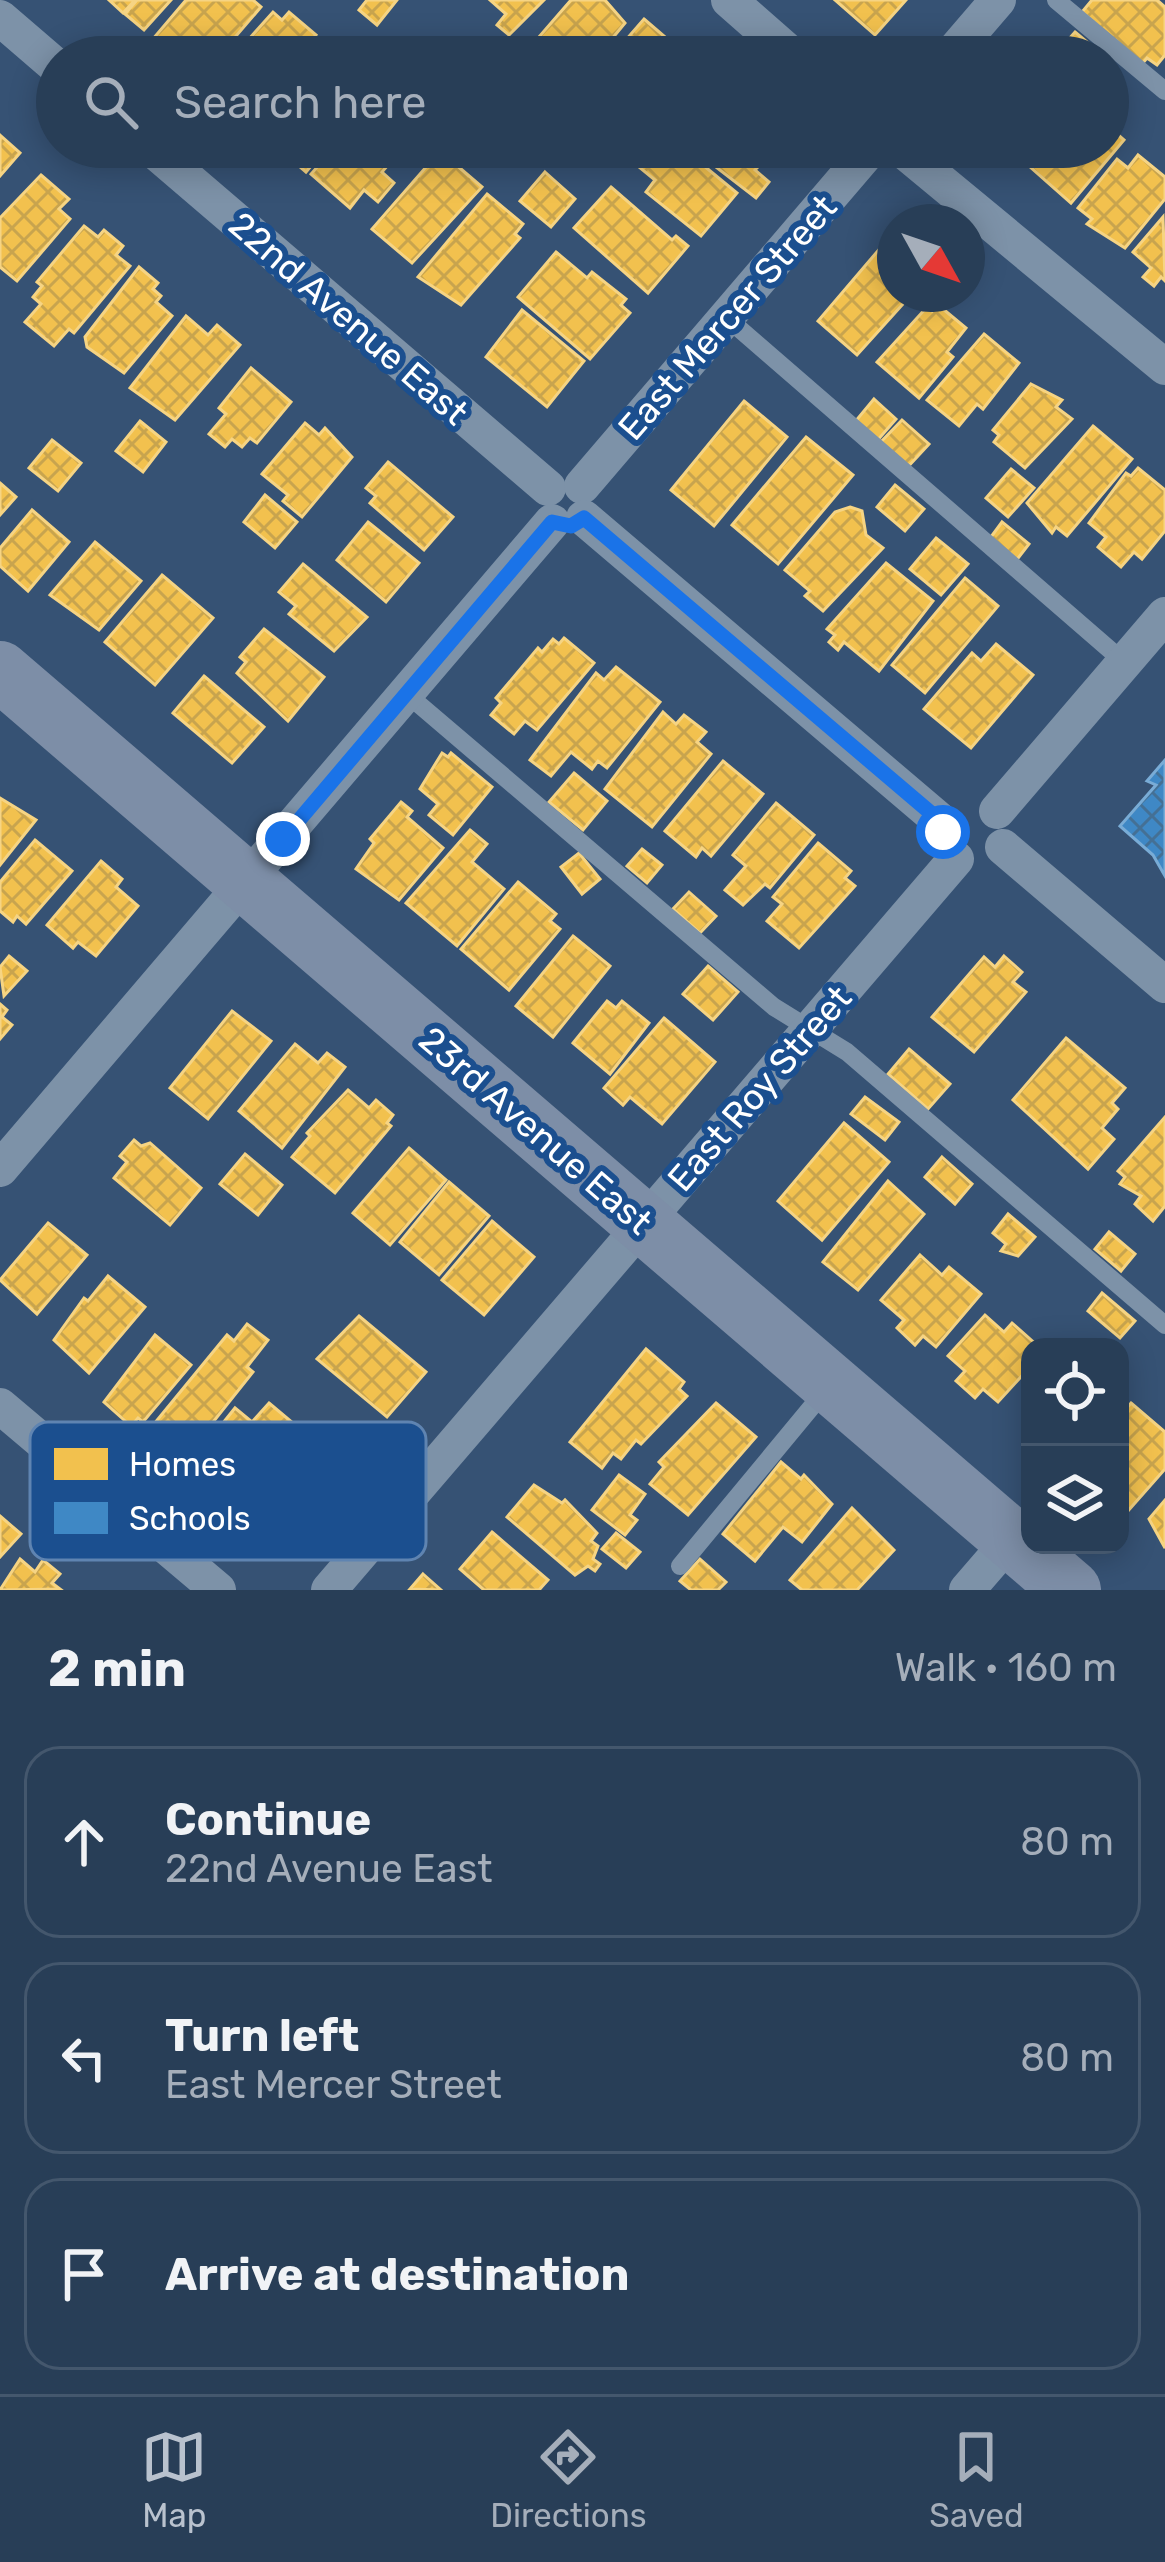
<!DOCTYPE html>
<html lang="en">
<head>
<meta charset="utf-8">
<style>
  :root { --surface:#283e57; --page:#344961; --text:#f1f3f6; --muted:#a5aeba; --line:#44576d; --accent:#b9c2ce }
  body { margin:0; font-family:Rubik,sans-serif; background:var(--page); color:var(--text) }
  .controls { position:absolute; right:36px; bottom:36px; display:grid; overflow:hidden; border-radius:24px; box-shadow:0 6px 30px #0003 }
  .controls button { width:108px; height:108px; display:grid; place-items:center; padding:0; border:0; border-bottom:3px solid var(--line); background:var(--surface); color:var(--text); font:60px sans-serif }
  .compass { position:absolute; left:877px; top:204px; width:108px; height:108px; border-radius:50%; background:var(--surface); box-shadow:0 6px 30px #0003; rotate:130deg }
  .stop { position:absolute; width:36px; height:36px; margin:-27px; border:9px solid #1a73e8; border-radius:50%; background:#fff }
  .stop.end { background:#1a73e8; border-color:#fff; box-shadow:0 3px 12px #0008 }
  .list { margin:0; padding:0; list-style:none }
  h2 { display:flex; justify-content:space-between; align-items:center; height:156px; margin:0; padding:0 48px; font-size:51px }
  h2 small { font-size:39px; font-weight:400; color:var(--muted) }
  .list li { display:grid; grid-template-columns:78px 1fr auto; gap:36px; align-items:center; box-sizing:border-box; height:192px; margin:0 24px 24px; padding:0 24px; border:3px solid var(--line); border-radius:36px }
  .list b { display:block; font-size:45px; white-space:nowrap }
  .list p { margin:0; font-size:39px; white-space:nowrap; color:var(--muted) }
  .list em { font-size:39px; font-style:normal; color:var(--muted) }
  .icon { flex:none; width:66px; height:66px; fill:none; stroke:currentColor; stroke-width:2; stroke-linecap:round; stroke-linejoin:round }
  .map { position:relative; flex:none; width:1165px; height:1590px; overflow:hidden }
  .search { position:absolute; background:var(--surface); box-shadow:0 6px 30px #0003; left:36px; right:36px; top:36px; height:132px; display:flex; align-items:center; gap:30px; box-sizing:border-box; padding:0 42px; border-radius:66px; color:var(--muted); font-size:45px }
  .sheet { height:804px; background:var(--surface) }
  nav { display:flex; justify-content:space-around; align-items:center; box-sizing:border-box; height:168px; border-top:3px solid var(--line); background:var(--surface); font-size:33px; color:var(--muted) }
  nav a { display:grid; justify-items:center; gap:6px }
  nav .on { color:var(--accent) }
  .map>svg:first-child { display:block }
  .homes { fill:url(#homes-cross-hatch); stroke:#f6d483; stroke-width:3 }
  .schools { fill:url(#schools-cross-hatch); stroke:#79acd6; stroke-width:3 }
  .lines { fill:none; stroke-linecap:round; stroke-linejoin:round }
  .service { stroke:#7d92a8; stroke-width:18 }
  .minor { stroke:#7d92a8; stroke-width:36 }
  .primary { stroke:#7d8ea7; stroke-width:60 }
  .route { stroke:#1a73e8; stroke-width:15 }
  .labels { text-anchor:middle; stroke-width:12; stroke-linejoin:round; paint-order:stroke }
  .street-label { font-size:36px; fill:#fff; stroke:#1b4f8f }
  .key { fill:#1b4f8f; stroke:#5f84b1; stroke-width:3 }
  .key-label { font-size:33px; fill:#fff }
</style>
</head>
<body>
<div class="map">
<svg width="1165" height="1590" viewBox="0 0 1165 1590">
  <defs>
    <pattern id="homes-cross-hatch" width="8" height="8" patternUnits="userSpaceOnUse" patternTransform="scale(3)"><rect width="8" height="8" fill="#f2c14e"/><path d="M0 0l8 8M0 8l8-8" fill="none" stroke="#c8a44e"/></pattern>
    <pattern id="schools-cross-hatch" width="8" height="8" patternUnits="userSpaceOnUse" patternTransform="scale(3)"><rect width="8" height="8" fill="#3f88c5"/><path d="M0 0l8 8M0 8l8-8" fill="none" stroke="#447095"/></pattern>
  </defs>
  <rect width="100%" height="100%" fill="#365274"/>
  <g class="homes">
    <path d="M109,0H135L123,13Z"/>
    <path d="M137,0H171L144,30L125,14Z"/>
    <path d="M186,0H253L261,7L218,57H172L152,40Z"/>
    <path d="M367,0H397L377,25L359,10Z"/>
    <path d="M490,0H544L509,35L497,25L506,14Z"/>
    <path d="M571,0H605L625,23L597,57H560L538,38Z"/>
    <path d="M835,0H906L875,35Z"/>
    <path d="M1092,0H1157L1165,7V55L1157,65L1147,58L1142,64L1082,12Z"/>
    <path d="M273,12L282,20L289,12L316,35L309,43L319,51L314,57H233Z"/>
    <path d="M644,19L685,54L682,57H611Z"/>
    <path d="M1075,32L1105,57H1069L1060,49Z"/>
    <path d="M1108,126L1124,140L1071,203L1028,165L1043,147H1108Z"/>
    <path d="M0,135L20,153L0,176Z"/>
    <path d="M277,147H327L306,172Z"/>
    <path d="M335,147L400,151L382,172L394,183L378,202L364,190L350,208L311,174Z"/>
    <path d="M681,147L737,193L701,236L646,192L655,180L639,167L653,147Z"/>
    <path d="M690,147H759L753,155L762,163L755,170L769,182L756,198Z"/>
    <path d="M440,151L482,187L412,263L372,229Z"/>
    <path d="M1138,155L1165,177V199L1125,248L1087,224L1092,219L1078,208L1117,159L1128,168Z"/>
    <path d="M545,172L575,199L551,227L520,201Z"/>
    <path d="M41,175L69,199L59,209L70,219L17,281L0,267V218Z"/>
    <path d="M611,187L672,240L676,236L688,246L648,293L574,228Z"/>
    <path d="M487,194L523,224L515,234L520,238L461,305L418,277Z"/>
    <path d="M1163,217L1165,281L1161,277L1154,286L1143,277L1151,268L1133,252Z"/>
    <path d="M84,226L98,237L104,230L123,246L116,255L130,266L74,333L69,329L54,346L25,322L41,304L33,297L42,286L37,282Z"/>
    <path d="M882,246L895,257V294H912L857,355L818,321Z"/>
    <path d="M556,252L587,278L592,272L626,299L621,305L630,313L590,359L518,297Z"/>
    <path d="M139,267L158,283L153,289L161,296L156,302L172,316L124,373L87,347L85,337Z"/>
    <path d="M937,304L966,328L947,352L953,357L919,398L877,362L927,307L932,311Z"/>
    <path d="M522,310L584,361L547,407L486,357Z"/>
    <path d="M186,316L208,335L217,325L240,345L175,420L130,388Z"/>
    <path d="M984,334L1019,363L983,409L977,404L959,426L927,400Z"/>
    <path d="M251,368L291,402L257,443L250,438L242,447L232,439L225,447L209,434L226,414L219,408Z"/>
    <path d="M1031,384L1062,400L1056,407L1072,419L1025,468L994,442L999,435L993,430Z"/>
    <path d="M874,399L896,419L876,442L854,423Z"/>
    <path d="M744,401L787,437L714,526L671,490Z"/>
    <path d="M902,420L929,444L905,470L877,446Z"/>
    <path d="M140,421L166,442L143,472L116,451Z"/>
    <path d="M305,423L319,435L325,428L352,457L302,517L283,501L288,495L262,474Z"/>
    <path d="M1093,426L1132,459L1067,536L1056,527L1052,533L1027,503Z"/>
    <path d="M806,437L853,475L778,564L732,525Z"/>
    <path d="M52,440L81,463L58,491L29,468Z"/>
    <path d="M388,462L453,517L424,550L370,503L376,496L366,488Z"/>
    <path d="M1138,468L1165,490V531L1142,559L1134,552L1121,567L1098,547L1106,537L1089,523L1126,473L1131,476Z"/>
    <path d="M1011,469L1034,488L1008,517L986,498Z"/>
    <path d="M0,483L16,497L0,515Z"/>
    <path d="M895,485L924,509L905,531L877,507Z"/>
    <path d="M265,495L297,522L275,548L244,522Z"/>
    <path d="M850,507L862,511L866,535L883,548L823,611L805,596L810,591L785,570L835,512Z"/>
    <path d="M32,510L69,542L28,591L0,566V548Z"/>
    <path d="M368,522L419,563L386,602L337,560Z"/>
    <path d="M1002,522L1029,544L1015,562L988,541Z"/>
    <path d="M936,538L968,564L941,595L910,569Z"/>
    <path d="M95,542L141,581L99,630L50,595Z"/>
    <path d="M886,563L933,601L879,671L844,642L838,650L829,642L835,635L827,629Z"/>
    <path d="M303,564L367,617L334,651L289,614L296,606L279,592Z"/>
    <path d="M162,575L213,618L155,685L105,642Z"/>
    <path d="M965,578L998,606L925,693L892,665Z"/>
    <path d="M264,629L324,677L288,721L237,673L246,662L240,657Z"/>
    <path d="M564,638L594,663L537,730L525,721L514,734L491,715L501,703L496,698L538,648L542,652L553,639L559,644Z"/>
    <path d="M996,644L1033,675L971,748L924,709L972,653L981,661Z"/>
    <path d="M616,667L660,702L607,768L598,761L592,769L571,752L551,776L530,760L596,673L604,680Z"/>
    <path d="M204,676L264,727L232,763L173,713Z"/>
    <path d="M663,712L676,724L684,715L706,732L697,742L711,754L652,827L605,789Z"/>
    <path d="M442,753L448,757L451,753L492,787L453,835L429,815L438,804L420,789Z"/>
    <path d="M723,761L763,794L711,856L702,848L696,857L665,831Z"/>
    <path d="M574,773L607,801L583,830L549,802Z"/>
    <path d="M0,798L36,820L0,865Z"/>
    <path d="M401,802L412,811L407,817L443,848L399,900L356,869L374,843L370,839Z"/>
    <path d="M776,803L814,835L770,888L765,884L743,905L725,890L746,866L733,855Z"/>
    <path d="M470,830L487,844L472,862L504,889L457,946L406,903Z"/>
    <path d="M35,840L72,871L26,924L17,916L13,922L0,911V882Z"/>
    <path d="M818,843L851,871L845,878L855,886L799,948L767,921L782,904L773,897Z"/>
    <path d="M642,849L662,865L647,883L627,866Z"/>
    <path d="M579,853L600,879L582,894L561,867Z"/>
    <path d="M101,861L122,879L116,887L138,906L96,956L78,942L73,948L47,925Z"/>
    <path d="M518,882L556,914L550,921L560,929L509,990L461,949Z"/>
    <path d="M689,892L716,916L700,933L673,909Z"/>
    <path d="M573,936L610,966L553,1037L516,1006Z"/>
    <path d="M9,956L27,971L4,996L0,967Z"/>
    <path d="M1004,956L1022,972L1013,982L1026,992L974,1052L932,1017L984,957L995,967Z"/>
    <path d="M708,966L738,992L713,1020L683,994Z"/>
    <path d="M607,1001L616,1008L622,1001L649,1023L610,1074L573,1043Z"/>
    <path d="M0,1004L7,1010L2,1017L12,1025L0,1039Z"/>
    <path d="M232,1011L271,1041L208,1119L170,1088Z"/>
    <path d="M664,1018L715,1062L662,1124L630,1097L623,1105L604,1088Z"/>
    <path d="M1066,1038L1125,1088L1112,1103L1118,1109L1102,1128L1114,1139L1088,1169L1013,1100Z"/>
    <path d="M295,1044L318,1063L327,1053L345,1067L282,1148L239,1111Z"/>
    <path d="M909,1049L950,1084L928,1109L888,1074Z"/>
    <path d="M348,1090L369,1108L376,1100L393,1115L387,1123L391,1126L335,1193L292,1157L310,1136L307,1133Z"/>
    <path d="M865,1097L899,1122L885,1140L851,1114Z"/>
    <path d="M1165,1117V1206L1153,1221L1135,1204L1141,1196L1120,1184L1125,1177L1118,1171Z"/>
    <path d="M844,1123L889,1162L822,1240L778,1201Z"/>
    <path d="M134,1140L141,1146L150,1143L201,1188L170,1225L114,1178L127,1162L120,1156Z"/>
    <path d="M409,1148L446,1180L390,1245L353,1213Z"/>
    <path d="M245,1154L282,1185L258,1215L220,1184Z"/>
    <path d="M942,1157L972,1184L955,1204L925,1177Z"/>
    <path d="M888,1181L924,1214L858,1290L823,1262Z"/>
    <path d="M449,1182L489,1216L439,1275L400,1242Z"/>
    <path d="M1008,1214L1035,1237L1018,1256L1001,1251L1006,1244L993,1233Z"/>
    <path d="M492,1221L534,1257L484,1315L442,1280Z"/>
    <path d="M48,1223L87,1255L37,1314L0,1280Z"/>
    <path d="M1109,1232L1135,1254L1121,1271L1095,1249Z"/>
    <path d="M920,1255L942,1275L949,1267L981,1294L936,1347L923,1336L915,1345L897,1328L904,1320L881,1300Z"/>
    <path d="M108,1276L145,1307L89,1373L54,1340L84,1298L88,1301Z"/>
    <path d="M1102,1293L1135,1321L1120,1338L1088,1311Z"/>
    <path d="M985,1315L1004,1332L1012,1323L1039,1347H1030V1367L998,1402L983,1389L975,1398L956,1381L965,1371L948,1356Z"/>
    <path d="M359,1316L426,1372L387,1417L317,1359Z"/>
    <path d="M247,1324L268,1340L247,1367L253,1372L194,1446L190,1443L163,1472L143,1457L158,1437L149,1430L227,1335L234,1341Z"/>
    <path d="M155,1335L191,1365L143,1422L138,1418L131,1426L104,1402Z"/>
    <path d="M646,1349L684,1382L679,1389L687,1396L641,1444L636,1440L621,1459L613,1453L602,1468L570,1442Z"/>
    <path d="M269,1403L300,1429L248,1492L244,1488L233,1501L196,1469L218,1443L211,1438L235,1408L252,1422Z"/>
    <path d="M716,1403L756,1437L688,1515L650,1484L664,1467L659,1462Z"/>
    <path d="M1131,1403L1165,1432V1469L1127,1512L1120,1505V1416Z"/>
    <path d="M781,1462L801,1479L804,1475L832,1504L802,1542L783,1527L755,1561L723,1534Z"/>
    <path d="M619,1475L645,1494L630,1515L637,1520L625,1535L592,1510Z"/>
    <path d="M534,1485L562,1503L565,1500L597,1533L591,1541L598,1546L593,1559L600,1564L595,1571L588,1566L575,1575L507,1517Z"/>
    <path d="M1165,1500V1548L1149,1519Z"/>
    <path d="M852,1508L894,1550L857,1590H802L790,1580Z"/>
    <path d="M0,1516L21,1534L0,1557Z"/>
    <path d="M492,1532L548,1580L539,1590H484L460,1569Z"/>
    <path d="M616,1533L640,1552L626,1568L602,1549Z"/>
    <path d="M20,1559L35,1572L43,1560L60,1574L52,1583L60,1589L0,1590Z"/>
    <path d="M700,1559L726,1582L718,1590H691L680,1581Z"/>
    <path d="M423,1574L441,1590L410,1589Z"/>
  </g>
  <path class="schools" d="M1165,760V876L1153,855L1120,826L1156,785L1147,781Z"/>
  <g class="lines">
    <g class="service">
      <path d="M1056,0L1165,91"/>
      <path d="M727,318L1124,662"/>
      <path d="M408,695L774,1007L847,1052L1165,1325"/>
      <path d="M680,1566L824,1392"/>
    </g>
    <g class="minor">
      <path d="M729,0L794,57"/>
      <path d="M0,18L57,67"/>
      <path d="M949,57L998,0"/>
      <path d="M150,147L548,488"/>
      <path d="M899,147L1165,367"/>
      <path d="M582,486L872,147"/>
      <path d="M584,518L945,825"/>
      <path d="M997,811L1165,615"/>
      <path d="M1003,847L1165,985"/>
      <path d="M0,1169L552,522"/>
      <path d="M0,1406L218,1590"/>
      <path d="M329,1590L956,859"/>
      <path d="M967,1590L1011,1539"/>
    </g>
    <path class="primary" d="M0,671L1071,1590"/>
  </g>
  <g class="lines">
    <path class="route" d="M283,839L552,522L571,526L584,518L945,825L943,832"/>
  </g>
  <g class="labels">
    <g class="street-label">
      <text transform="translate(727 317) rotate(-49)" y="13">East Mercer Street</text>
      <text transform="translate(349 318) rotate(41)" y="13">22nd Avenue East</text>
      <text transform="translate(759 1088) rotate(-49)" y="13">East Roy Street</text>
      <text transform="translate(536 1130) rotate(41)" y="13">23rd Avenue East</text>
    </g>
  </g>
  <rect x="30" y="1422" width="396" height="138" rx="18" class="key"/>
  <rect x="54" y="1448" width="54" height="32" fill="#f2c14e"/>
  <rect x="54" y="1502" width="54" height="32" fill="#3f88c5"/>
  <g class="key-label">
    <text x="129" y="1476">Homes</text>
    <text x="129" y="1530">Schools</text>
  </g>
</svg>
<div class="controls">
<button><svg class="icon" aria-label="locate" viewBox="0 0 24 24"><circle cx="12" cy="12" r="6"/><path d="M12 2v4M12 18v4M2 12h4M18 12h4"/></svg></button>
<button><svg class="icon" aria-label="layers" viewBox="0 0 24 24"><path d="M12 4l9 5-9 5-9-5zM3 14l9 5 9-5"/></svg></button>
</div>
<svg class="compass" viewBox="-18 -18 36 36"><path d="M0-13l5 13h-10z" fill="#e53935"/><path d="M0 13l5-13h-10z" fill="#a5aeba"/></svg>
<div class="stop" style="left:943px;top:832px"></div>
<div class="stop end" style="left:283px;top:839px"></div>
<div class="search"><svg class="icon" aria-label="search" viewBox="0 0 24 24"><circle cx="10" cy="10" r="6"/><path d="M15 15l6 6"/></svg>Search here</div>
</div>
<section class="sheet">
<h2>2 min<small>Walk · 160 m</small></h2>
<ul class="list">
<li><svg class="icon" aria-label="ahead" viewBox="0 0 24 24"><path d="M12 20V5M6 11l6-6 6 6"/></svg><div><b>Continue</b><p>22nd Avenue East</p></div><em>80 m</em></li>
<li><svg class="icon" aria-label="left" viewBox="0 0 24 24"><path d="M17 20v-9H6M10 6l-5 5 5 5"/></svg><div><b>Turn left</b><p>East Mercer Street</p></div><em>80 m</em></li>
<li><svg class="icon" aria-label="arrive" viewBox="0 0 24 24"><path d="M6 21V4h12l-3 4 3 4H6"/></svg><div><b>Arrive at destination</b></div></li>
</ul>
</section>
<nav>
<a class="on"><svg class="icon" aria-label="map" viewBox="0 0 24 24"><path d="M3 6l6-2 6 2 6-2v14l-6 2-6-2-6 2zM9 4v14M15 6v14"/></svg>Map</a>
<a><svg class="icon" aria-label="directions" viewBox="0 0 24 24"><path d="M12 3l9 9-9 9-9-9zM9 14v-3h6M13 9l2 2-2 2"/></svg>Directions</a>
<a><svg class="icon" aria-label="saved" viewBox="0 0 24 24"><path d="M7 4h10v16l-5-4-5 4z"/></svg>Saved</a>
</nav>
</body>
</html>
